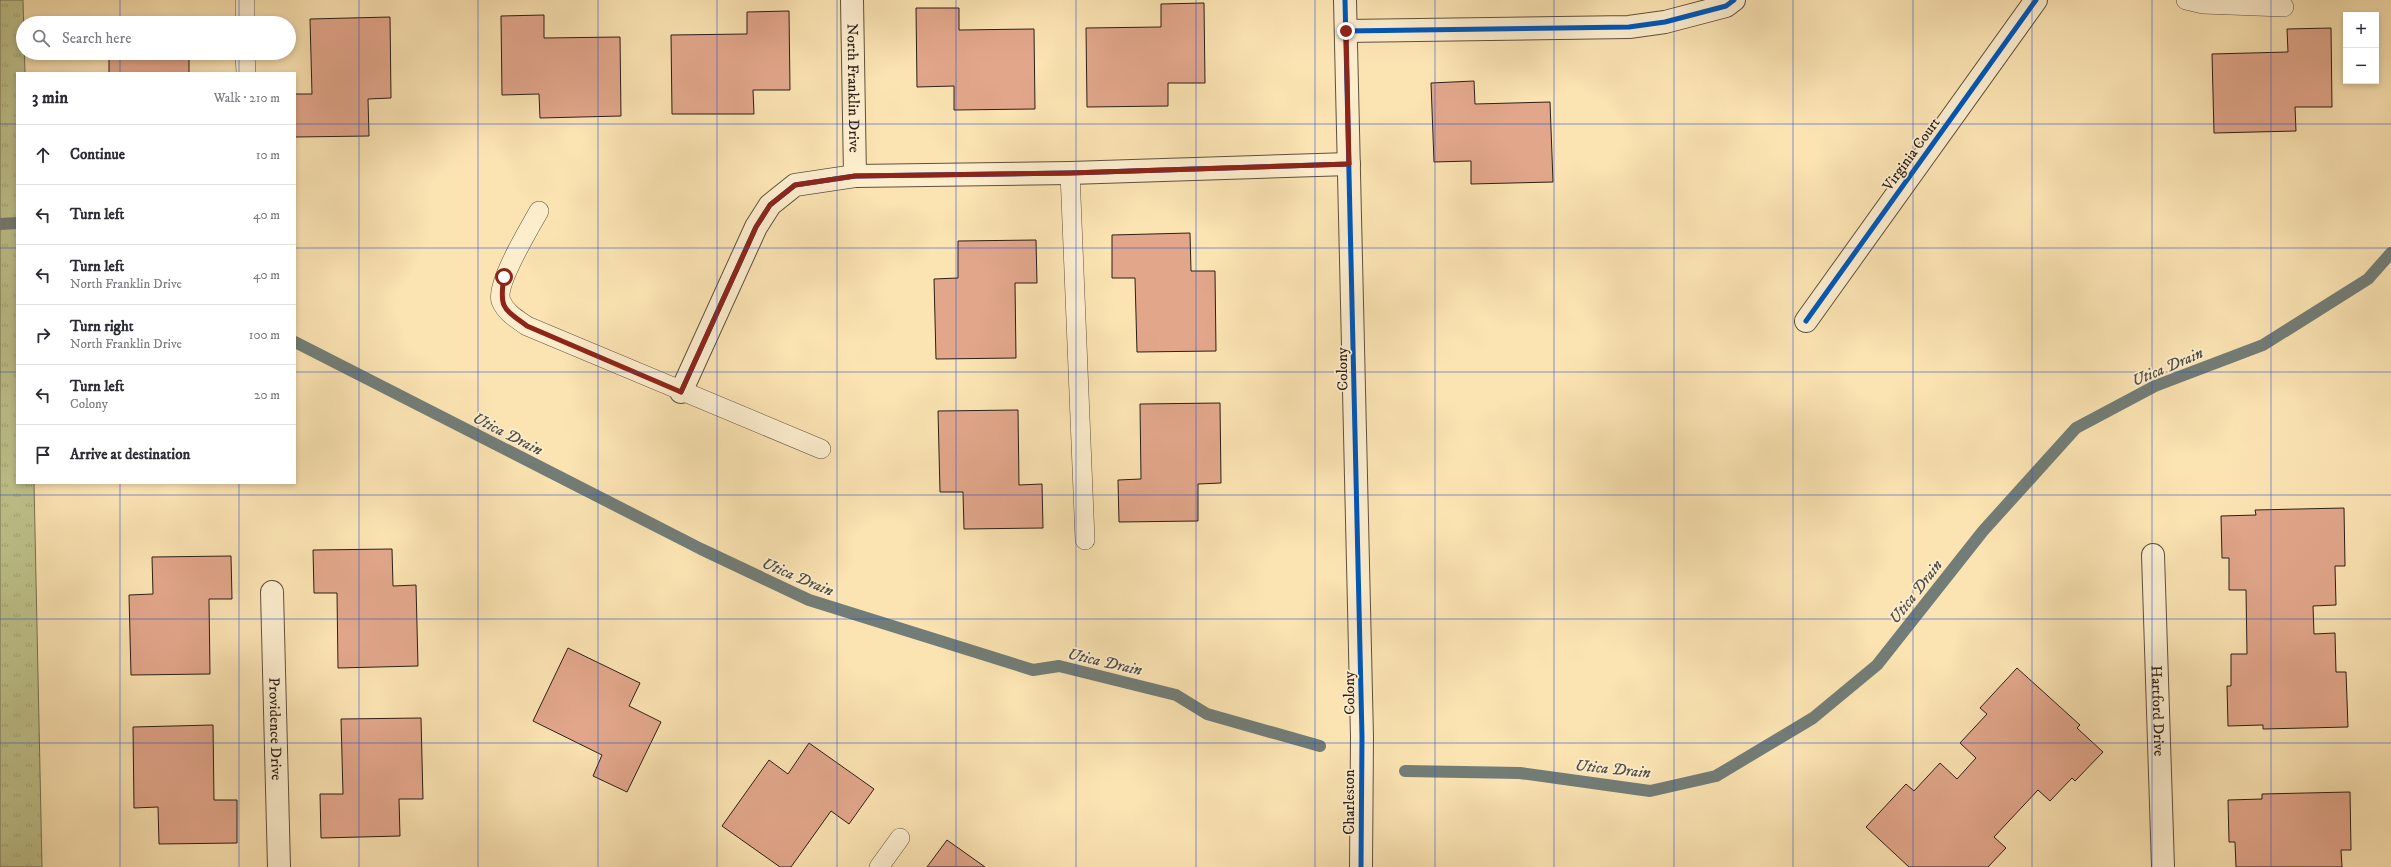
<!DOCTYPE html>
<html lang="en">
<head>
<meta charset="utf-8">
<style>
  :root { --surface:#fff; --page:#f7f7f7; --text:#2b2b33; --muted:#7c7c81; --line:#e1e1e2 }
  body { margin:0; font-family:"IM FELL DW Pica",serif; background:var(--page); color:var(--text) }
  .controls { position:absolute; right:12px; top:12px; display:grid; overflow:hidden; border-radius:0px; box-shadow:0 2px 6px #0003 }
  .controls button { width:36px; height:36px; display:grid; place-items:center; padding:0; border:0; border-bottom:1px solid var(--line); background:var(--surface); color:var(--text); font:20px sans-serif }
  .stop { position:absolute; width:12px; height:12px; margin:-9px; border:3px solid #8f2418; border-radius:50%; background:#fff }
  .stop.end { background:#8f2418; border-color:#fff; box-shadow:0 1px 4px #0008 }
  .list { margin:0; padding:0; list-style:none }
  h2 { display:flex; justify-content:space-between; align-items:center; height:52px; margin:0; padding:0 16px; font-size:17px }
  h2 small { font-size:13px; font-weight:400; color:var(--muted) }
  .list li { display:grid; grid-template-columns:26px 1fr auto; gap:12px; align-items:center; box-sizing:border-box; height:60px; padding:0 16px; border-top:1px solid var(--line) }
  .list b { display:block; font-size:15px; white-space:nowrap }
  .list p { margin:0; font-size:13px; white-space:nowrap; color:var(--muted) }
  .list em { font-size:13px; font-style:normal; color:var(--muted) }
  .icon { flex:none; width:22px; height:22px; fill:none; stroke:currentColor; stroke-width:2; stroke-linecap:round; stroke-linejoin:round }
  .map { position:relative; flex:none; width:2391px; height:867px; overflow:hidden }
  .search { position:absolute; background:var(--surface); box-shadow:0 2px 6px #0003; left:16px; top:16px; width:280px; height:44px; display:flex; align-items:center; gap:10px; box-sizing:border-box; padding:0 14px; border-radius:22px; color:var(--muted); font-size:15px }
  .panel { position:absolute; background:var(--surface); box-shadow:0 2px 6px #0003; left:16px; top:72px; width:280px; height:412px; border-radius:0px }
  .map>svg:first-child { display:block }
  .grass { fill:url(#grass-tufts); stroke:#757152 }
  .lines { fill:none; stroke-linecap:round; stroke-linejoin:round }
  .stream { stroke:#727d77; stroke-width:12 }
  .building { fill:#e2a78b; stroke:#2b1f18 }
  .lane-casing { stroke:#5f503e; stroke-width:20 }
  .street-casing { stroke:#5f503e; stroke-width:24 }
  .lane { stroke:#fcedcd; stroke-width:19 }
  .street { stroke:#fcedcd; stroke-width:22 }
  .cycleway-casing { stroke:#fcedcd; stroke-width:8 }
  .cycleway { stroke:#0057b8; stroke-width:5 }
  .route { stroke:#8f2418; stroke-width:5 }
  .grid { fill:none; stroke:#1d4ed8; stroke-width:1; stroke-opacity:0.55 }
  .labels { text-anchor:middle; stroke-width:3.5; stroke-linejoin:round; paint-order:stroke }
  .street-label { font-size:15px; fill:#2b1f18; stroke:#fcedcd }
  .water-label { font-size:16px; font-style:italic; fill:#4f4e47; stroke:#fcedcd }
</style>
</head>
<body>
<div class="map">
<svg width="2391" height="867" viewBox="0 0 2391 867">
  <defs>
    <pattern id="grass-tufts" width="24" height="20" patternUnits="userSpaceOnUse"><rect width="24" height="20" fill="#bfc38c"/><path d="M3 7l-1-3M5 7V3M7 7l1-3M15 17l-1-3M17 17v-4M19 17l1-3" fill="none" stroke="#a4a778"/></pattern>
  </defs>
  <rect width="100%" height="100%" fill="#fbe3b2"/>
  <filter id="stains"><feTurbulence type="fractalNoise" baseFrequency=".005" numOctaves="4"/><feColorMatrix values="0 0 0 0 .2 0 0 0 0 .09 0 0 0 0 .02 0 0 0 .5 -.17"/></filter>
  <radialGradient id="worn" r=".72"><stop offset=".6" stop-color="#630" stop-opacity="0"/><stop offset="1" stop-color="#630" stop-opacity=".3"/></radialGradient>
  <path class="grass" d="M0,0H23L25,73H17V483H34L42,867H0Z"/>
  <g class="lines">
    <g class="stream">
      <path d="M0,224L17,223"/>
      <path d="M295,342L701,549L809,600L1033,670L1059,666L1176,695L1207,714L1320,746"/>
      <path d="M1405,771L1520,773L1650,791L1716,776L1813,718L1877,665L1983,531L2076,428L2155,386L2263,345L2368,279L2391,253"/>
    </g>
  </g>
  <g class="building">
    <path d="M1204,3L1205,83H1168V106L1087,107L1086,28L1161,27V4Z"/>
    <path d="M916,8H959V30L1034,29L1035,109L954,110V86L917,87Z"/>
    <path d="M789,11L790,90H753L754,114H672L671,35L747,34V12Z"/>
    <path d="M544,15V38L620,37L621,116L540,118L539,94L502,95L501,16Z"/>
    <path d="M390,17L391,98L368,99L369,136L295,137V94H312L310,19Z"/>
    <path d="M2331,28L2332,107H2295L2296,131L2214,133L2212,54L2288,52L2287,29Z"/>
    <rect x="109" y="53" width="80" height="20"/>
    <path d="M1474,81L1475,104L1550,102L1553,182L1471,184V161L1434,162L1431,83Z"/>
    <path d="M1190,233L1191,271H1215L1216,351L1137,352L1135,278H1112V235Z"/>
    <path d="M1036,240L1037,283H1015L1016,358L936,359L934,279L958,278V241Z"/>
    <path d="M1220,403L1221,483L1198,484V521L1119,522L1118,480L1141,479L1140,404Z"/>
    <path d="M1018,410L1019,485L1042,484L1043,528L964,529L963,492H940L938,411Z"/>
    <path d="M2344,508L2345,566H2335L2336,605L2313,606L2314,634L2335,633L2336,672H2346L2348,727L2263,729V725L2228,726L2227,686H2231V654H2247L2246,590H2229V558H2222L2221,516L2256,515L2255,510Z"/>
    <path d="M392,549L393,586L416,585L418,666L338,668L337,593H314L313,550Z"/>
    <path d="M231,556L232,599H209L210,674L131,675L129,595L153,594L152,557Z"/>
    <path d="M568,648L640,683L629,706L661,722L627,792L593,776L602,755L533,721Z"/>
    <path d="M2017,668L2080,725L2077,728L2103,752L2075,781L2072,778L2050,801L2038,790L1994,837L2006,848L1988,867H1909L1866,827L1906,784L1914,791L1940,763L1957,779L1976,758L1960,743L1987,714L1980,708Z"/>
    <path d="M421,718L423,799H399L400,836L321,838L320,794H343L341,719Z"/>
    <path d="M213,725L214,800H237V843L159,844L158,807L134,808L133,727Z"/>
    <path d="M809,743L874,789L849,824L831,811L791,867H780L722,826L769,760L788,774Z"/>
    <path d="M2350,792L2351,850H2341L2342,867H2236L2235,842H2229L2228,800L2262,799V794Z"/>
    <path d="M947,840L985,867H927Z"/>
  </g>
  <g class="lines">
    <defs>
      <g id="lane">
        <path d="M245,0V23"/>
        <path d="M2186,0L2203,4L2284,7"/>
        <path d="M245,53L246,73"/>
        <path d="M1070,173L1085,540"/>
        <path d="M539,211C530,227 495,285 501,301C506,313 517,319 527,326L821,449"/>
        <path d="M879,867L900,838"/>
      </g>
      <g id="street">
        <path id="s1" d="M852,0L855,176"/>
        <path d="M1345,0L1362,737L1361,867"/>
        <path d="M1346,31L1629,27L1665,22L1726,6L1734,0"/>
        <path d="M1806,321L2036,0"/>
        <path d="M681,392L756,227L770,205L795,185L855,176L1070,173L1349,164"/>
        <path id="s2" d="M2153,555L2163,867"/>
        <path id="s3" d="M272,592L279,867"/>
      </g>
    </defs>
    <use href="#lane" class="lane-casing"/>
    <use href="#street" class="street-casing"/>
    <use href="#lane" class="lane"/>
    <use href="#street" class="street"/>
    <defs>
      <g id="cycleway">
        <path d="M1345,0L1362,737L1361,867"/>
        <path d="M1346,31L1629,27L1665,22L1726,6L1734,0"/>
        <path d="M1806,321L2036,0"/>
        <path d="M681,392L756,227L770,205L795,185L855,176L1070,173L1349,164"/>
      </g>
    </defs>
    <use href="#cycleway" class="cycleway-casing"/>
    <use href="#cycleway" class="cycleway"/>
  </g>
  <g class="lines">
    <path class="route" d="M504,277C499,308 503,308 527,326L681,392L756,227L770,205L795,185L855,176L1070,173L1349,164L1346,31"/>
  </g>
  <path class="grid" d="M120,0V23M239,0V23M359,0V867M478,0V867M598,0V867M717,0V867M837,0V867M956,0V867M1076,0V867M1196,0V867M1315,0V867M1435,0V867M1554,0V867M1674,0V867M1793,0V867M1913,0V867M2032,0V867M2152,0V867M2271,0V867M120,53V73M239,53V73M0,124H17M295,124H2391M0,248H17M295,248H2391M0,372H17M295,372H2391M120,483V867M239,483V867M0,495H2391M0,619H2391M0,743H2391"/>
  <g class="labels">
    <g class="street-label">
      <text dy="5" stroke="none"><textPath href="#s1" startOffset="88">North Franklin Drive</textPath></text>
      <text transform="translate(1911 154) rotate(-54)" y="5">Virginia Court</text>
      <text transform="translate(1342 369) rotate(-91)" y="5">Colony</text>
      <text transform="translate(1349 693) rotate(-91)" y="5">Colony</text>
      <text dy="5" stroke="none"><textPath href="#s2" startOffset="156">Hartford Drive</textPath></text>
      <text dy="5" stroke="none"><textPath href="#s3" startOffset="137">Providence Drive</textPath></text>
      <text transform="translate(1349 802) rotate(-90)" y="5">Charleston</text>
    </g>
    <g class="water-label">
      <text transform="translate(2167 366) rotate(-23)" y="6">Utica Drain</text>
      <text transform="translate(508 433) rotate(27)" y="6">Utica Drain</text>
      <text transform="translate(798 576) rotate(23)" y="6">Utica Drain</text>
      <text transform="translate(1915 591) rotate(-52)" y="6">Utica Drain</text>
      <text transform="translate(1105 661) rotate(13)" y="6">Utica Drain</text>
      <text transform="translate(1613 768) rotate(6)" y="6">Utica Drain</text>
    </g>
  </g>
  <rect width="100%" height="100%" filter="url(#stains)"/>
  <rect width="100%" height="100%" fill="url(#worn)"/>
</svg>
<div class="controls">
<button>+</button>
<button>−</button>
</div>
<div class="stop" style="left:504px;top:277px"></div>
<div class="stop end" style="left:1346px;top:31px"></div>
<div class="search"><svg class="icon" aria-label="search" viewBox="0 0 24 24"><circle cx="10" cy="10" r="6"/><path d="M15 15l6 6"/></svg>Search here</div>
<section class="panel">
<h2>3 min<small>Walk · 210 m</small></h2>
<ul class="list">
<li><svg class="icon" aria-label="ahead" viewBox="0 0 24 24"><path d="M12 20V5M6 11l6-6 6 6"/></svg><div><b>Continue</b></div><em>10 m</em></li>
<li><svg class="icon" aria-label="left" viewBox="0 0 24 24"><path d="M17 20v-9H6M10 6l-5 5 5 5"/></svg><div><b>Turn left</b></div><em>40 m</em></li>
<li><svg class="icon" aria-label="left" viewBox="0 0 24 24"><path d="M17 20v-9H6M10 6l-5 5 5 5"/></svg><div><b>Turn left</b><p>North Franklin Drive</p></div><em>40 m</em></li>
<li><svg class="icon" aria-label="right" viewBox="0 0 24 24"><path d="M7 20v-9h11M14 6l5 5-5 5"/></svg><div><b>Turn right</b><p>North Franklin Drive</p></div><em>100 m</em></li>
<li><svg class="icon" aria-label="left" viewBox="0 0 24 24"><path d="M17 20v-9H6M10 6l-5 5 5 5"/></svg><div><b>Turn left</b><p>Colony</p></div><em>20 m</em></li>
<li><svg class="icon" aria-label="arrive" viewBox="0 0 24 24"><path d="M6 21V4h12l-3 4 3 4H6"/></svg><div><b>Arrive at destination</b></div></li>
</ul>
</section>
</div>
</body>
</html>
